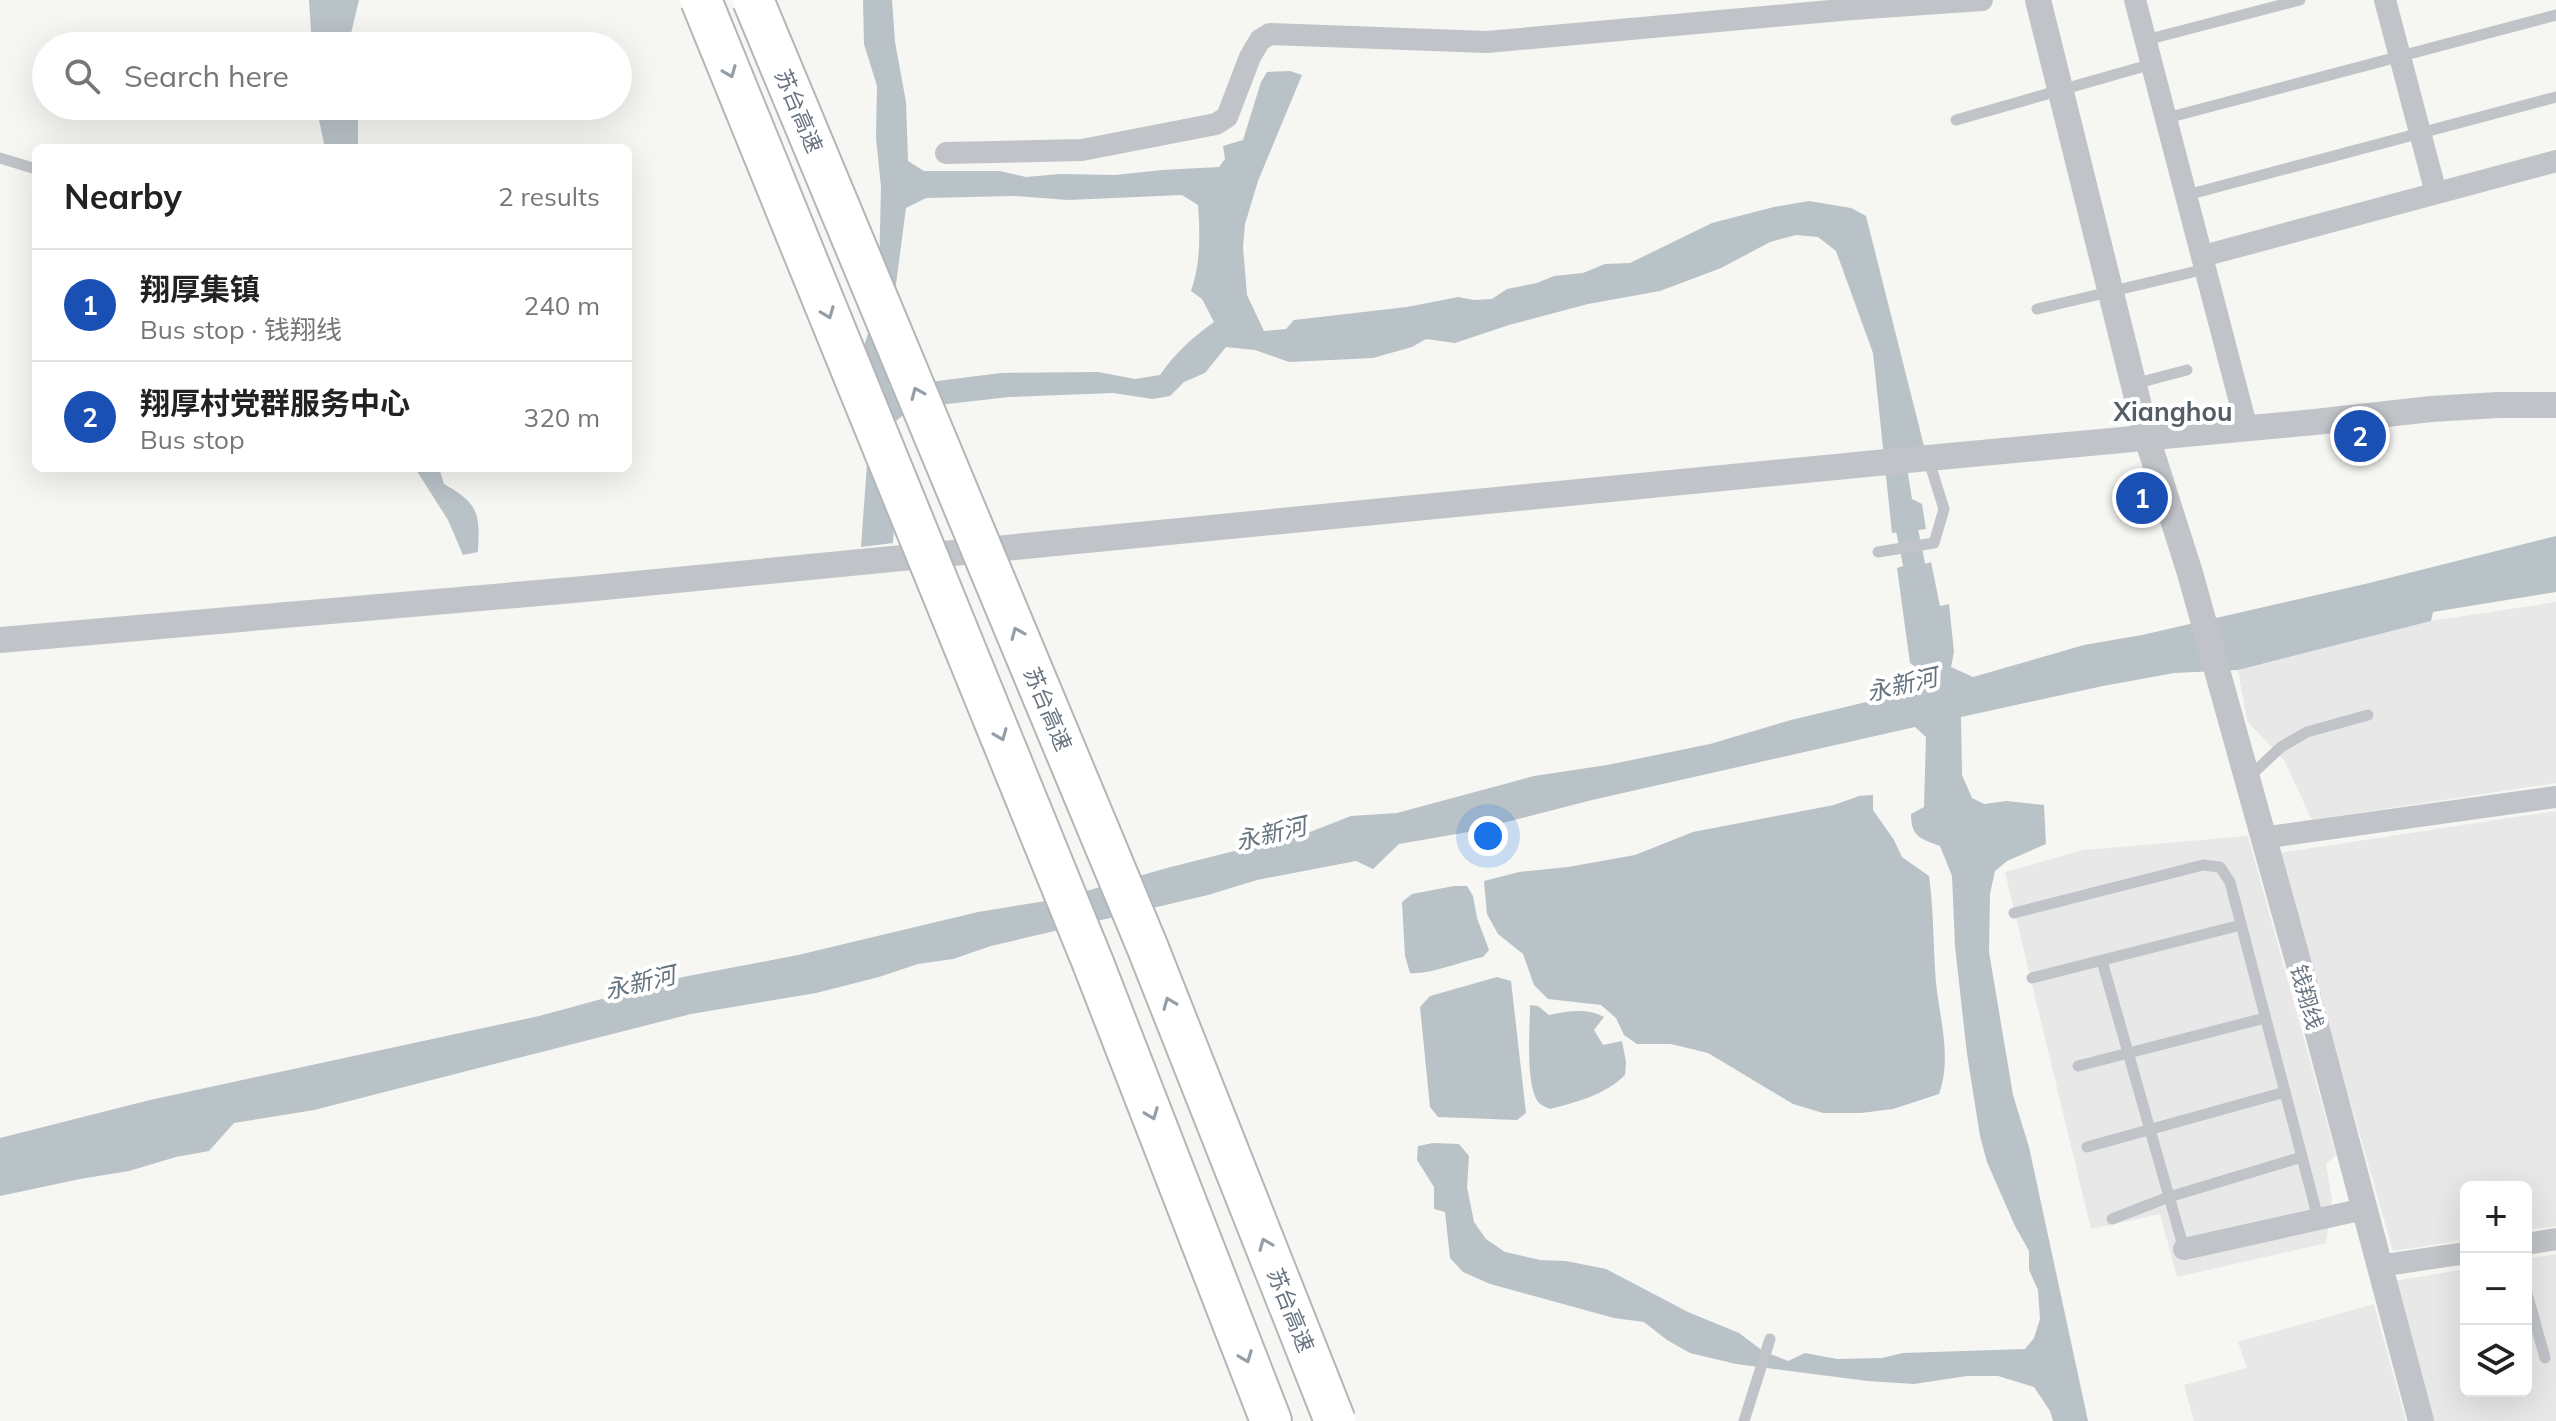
<!DOCTYPE html>
<html lang="en">
<head>
<meta charset="utf-8">
<style>
  :root { --surface:#fff; --page:#f2f2f2; --text:#222; --muted:#767676; --line:#e0e0e0; --accent:#2563eb }
  body { margin:0; font-family:Mulish,"Noto Sans SC",sans-serif; background:var(--page); color:var(--text) }
  .controls { position:absolute; right:24px; bottom:24px; display:grid; overflow:hidden; border-radius:12px; box-shadow:0 8px 32px #0002 }
  .controls button { width:72px; height:72px; display:grid; place-items:center; padding:0; border:0; border-bottom:2px solid var(--line); background:var(--surface); color:var(--text); font:40px sans-serif }
  .you { position:absolute; left:1488px; top:836px; width:28px; height:28px; margin:-20px; border:6px solid #fff; border-radius:50%; background:#1a73e8; box-shadow:0 0 0 12px #1a73e833 }
  .badge { display:grid; place-items:center; width:52px; height:52px; border-radius:50%; background:var(--accent); color:#fff; font-size:26px; font-weight:700 }
  .pin { position:absolute; translate:-50% -50%; border:4px solid #fff; box-shadow:0 2px 8px #0006 }
  .list { margin:0; padding:0; list-style:none }
  h2 { display:flex; justify-content:space-between; align-items:center; height:104px; margin:0; padding:0 32px; font-size:34px }
  h2 small { font-size:26px; font-weight:400; color:var(--muted) }
  .list li { display:grid; grid-template-columns:52px 1fr auto; gap:24px; align-items:center; box-sizing:border-box; height:112px; padding:0 32px; border-top:2px solid var(--line) }
  .list b { display:block; font-size:30px; white-space:nowrap }
  .list p { margin:0; font-size:26px; white-space:nowrap; color:var(--muted) }
  .list em { font-size:26px; font-style:normal; color:var(--muted) }
  .icon { flex:none; width:44px; height:44px; fill:none; stroke:currentColor; stroke-width:2; stroke-linecap:round; stroke-linejoin:round }
  .map { position:relative; flex:none; width:2556px; height:1421px; overflow:hidden }
  .search { position:absolute; background:var(--surface); box-shadow:0 8px 32px #0002; left:32px; top:32px; width:600px; height:88px; display:flex; align-items:center; gap:20px; box-sizing:border-box; padding:0 28px; border-radius:44px; color:var(--muted); font-size:30px }
  .panel { position:absolute; background:var(--surface); box-shadow:0 8px 32px #0002; left:32px; top:144px; width:600px; height:328px; border-radius:12px }
  .map>svg:first-child { display:block }
  .built { fill:#e7e8e7 }
  .water { fill:#b9c2c7; fill-rule:evenodd }
  .lines { fill:none; stroke-linecap:round; stroke-linejoin:round }
  .canal { stroke:#b9c2c7; stroke-width:22 }
  .motorway-casing { stroke:#b3b6b9; stroke-width:44 }
  .service { stroke:#c0c3c7; stroke-width:11 }
  .minor { stroke:#c0c3c7; stroke-width:22 }
  .tertiary { stroke:#c0c3c7; stroke-width:26 }
  .motorway { stroke:#fff; stroke-width:40 }
  .motorway-bridge-casing { stroke:#b3b6b9; stroke-width:44; stroke-linecap:butt }
  .motorway-bridge { stroke:#fff; stroke-width:40 }
  .oneway { stroke:#959ea7 }
  .labels { text-anchor:middle; stroke-width:8; stroke-linejoin:round; paint-order:stroke }
  .street-label { font-size:22px; fill:#687481; stroke:#fff }
  .water-label { font-size:24px; font-style:italic; fill:#64747e; stroke:#fff }
  .quarter-label { font-size:26px; font-weight:bold; fill:#555e67; stroke:#fff }
</style>
</head>
<body>
<div class="map">
<svg width="2556" height="1421" viewBox="0 0 2556 1421">
  <rect width="100%" height="100%" fill="#f6f6f3"/>
  <g class="built">
    <path d="M2556,602V783L2312,820L2284,760L2247,721L2238,670L2431,621Z"/>
    <path d="M2556,811V1226L2526,1230V1187H2466V1240L2393,1251L2279,853Z"/>
    <path d="M2248,836L2336,1155L2326,1164L2332,1200L2326,1243L2177,1277L2160,1214L2091,1229L2005,872L2084,850Z"/>
    <path d="M2556,1254V1421H2434L2395,1281L2466,1269V1391H2526V1259Z"/>
    <path d="M2374,1304L2406,1421H2194L2184,1385L2247,1368L2238,1342Z"/>
  </g>
  <g class="water">
    <path d="M309,0H359L348,46H312Z"/>
    <path d="M863,0H892L895,42L906,102L908,161L924,171H1000L1026,177L1060,174L1115,175L1162,170L1219,167L1225,159L1223,146L1243,140L1261,82L1267,72L1290,71L1302,75L1258,181L1245,224L1243,247L1247,295L1264,331L1286,329L1294,320L1407,307L1458,297L1474,300L1492,299L1507,289L1537,283L1554,276L1583,273L1605,264L1630,263L1712,223L1774,207L1809,201L1851,208L1866,216L1924,446L1909,448L1908,474L1912,499L1922,504L1926,529L1892,533L1873,353L1836,251L1818,237L1796,235L1770,242L1721,268L1660,291L1588,304L1509,325L1455,343L1426,339L1412,347L1373,358L1289,362L1255,350L1226,347L1205,373L1184,382L1170,396L1153,399L1113,393L1009,397L912,408L896,421L898,466L893,543L861,547L867,464L874,424L862,352L875,312L879,273L881,187L876,138L877,86L864,44ZM1182,195L1198,205C1200,234 1201,262 1191,291L1202,299L1214,322C1193,337 1174,354 1160,375L1135,379L1098,372L1001,373L890,387L886,361L906,208L926,198L1015,196L1068,200Z"/>
    <path d="M316,106H354L358,121V148H325Z"/>
    <path d="M415,468H439L444,484C479,504 480,513 478,552L463,555L448,520Z"/>
    <path d="M2556,536V592L2433,612L2431,621L2238,670L2174,673L2103,686L1961,717L1962,775L1972,798L1984,804L2007,801L2044,805L2046,844L2007,861L1995,871L1990,894L1989,952L2013,1095L2029,1147L2088,1421H2053L2050,1411L2034,1387L1998,1376H1967L1914,1384L1868,1381L1736,1364L1690,1353L1667,1340L1644,1322L1614,1318L1490,1284L1463,1272L1450,1258L1445,1212L1434,1209V1187L1417,1160L1418,1146L1433,1143L1459,1144L1469,1156L1467,1187L1474,1222L1486,1239L1505,1252L1540,1260L1566,1261L1606,1269L1688,1312L1739,1333L1763,1351L1788,1361L1805,1353L1837,1359L1882,1358L1903,1353L2025,1349L2034,1338L2040,1319L2038,1290L2029,1270V1251L2015,1226L1987,1162L1980,1136L1967,1054L1955,946L1952,876L1940,846C1921,839 1911,837 1911,814L1924,807L1926,737L1915,727L1592,800L1468,832L1399,844L1373,869L1356,861L1257,880L1208,895L991,946L953,959L918,964L879,977L816,993L691,1014L314,1110L234,1123L209,1151L176,1157L129,1171L80,1179L0,1196V1138L150,1100L539,1016L683,977L798,955L978,912L1058,899L1167,868L1310,832L1351,816L1397,813L1534,776L1607,765L1710,744L1791,720L1908,692L1920,680V670L1910,663L1897,568L1910,564L1911,556H1919L1922,565L1931,562L1940,606L1949,604L1954,652L1951,667L1973,677L2084,645L2142,635L2365,584Z"/>
    <path d="M1873,795V810L1894,840L1902,857L1929,876C1934,911 1933,947 1936,983C1940,1020 1952,1058 1939,1094L1893,1109L1861,1113H1823L1793,1104L1708,1053L1671,1044H1637L1624,1035L1616,1018L1601,1005L1548,999L1534,985L1523,954L1498,934L1487,914L1484,881L1519,872L1568,867L1635,855L1693,832L1834,805L1859,796Z"/>
    <path d="M1454,886H1467L1473,896L1477,918L1489,950L1483,957C1462,961 1429,975 1410,973L1405,956L1402,902L1412,894Z"/>
    <path d="M1497,977L1511,981L1526,1113L1517,1120L1438,1117L1430,1107L1420,1007L1430,996Z"/>
    <path d="M1530,1005L1538,1006L1549,1015C1568,1011 1587,1008 1604,1017L1594,1030L1603,1045L1622,1041L1626,1062L1625,1075C1605,1095 1577,1102 1550,1109C1548,1108 1541,1105 1539,1103C1525,1087 1530,1027 1530,1005Z"/>
  </g>
  <g class="lines">
    <path class="canal" d="M1902,505L1918,584"/>
    <defs>
      <path id="motorway" d="M1093,963L1271,1421"/>
    </defs>
    <use href="#motorway" class="motorway-casing"/>
    <g class="service">
      <path d="M2146,40L2300,0"/>
      <path d="M2167,118L2556,15"/>
      <path d="M1956,120L2152,64"/>
      <path d="M0,158L36,169"/>
      <path d="M2187,195L2556,97"/>
      <path d="M2037,309L2206,269"/>
      <path d="M2134,384L2187,370"/>
      <path d="M1878,552L1934,543L1944,509L1928,458"/>
      <path d="M2249,777L2281,747L2307,732L2368,715"/>
      <path d="M2014,913L2203,865L2220,867L2230,882L2318,1218"/>
      <path d="M2102,961L2184,1249"/>
      <path d="M2032,978L2241,925"/>
      <path d="M2078,1066L2265,1018"/>
      <path d="M2087,1147L2285,1092"/>
      <path d="M2112,1219L2169,1197L2302,1157"/>
      <path d="M2526,1290L2545,1358"/>
      <path d="M1744,1421L1770,1339"/>
    </g>
    <g class="minor">
      <path d="M2135,0L2247,429"/>
      <path d="M2385,0L2436,193"/>
      <path d="M946,153L1082,150L1216,124L1227,117L1250,57L1260,40L1270,34L1487,42L1852,9L1982,0"/>
      <path d="M2203,256L2556,161"/>
      <path d="M2262,838L2556,797"/>
      <path d="M2526,1244L2556,1239"/>
      <path d="M2184,1249L2364,1209"/>
      <path d="M2379,1266L2466,1253"/>
    </g>
    <g class="tertiary">
      <path d="M2038,0L2147,438L2190,573L2316,1026L2421,1421"/>
      <path d="M0,640L584,589L1928,458L2315,422L2431,409L2498,405H2556"/>
    </g>
    <use href="#motorway" class="motorway"/>
    <defs>
      <g id="motorway-bridge">
        <path d="M701,0L1093,963"/>
        <path d="M753,0L1147,946L1335,1421"/>
      </g>
    </defs>
    <use href="#motorway-bridge" class="motorway-bridge-casing"/>
    <use href="#motorway-bridge" class="motorway-bridge"/>
  </g>
  <defs><path id="oneway-chevron" d="M-2-3.5L2.5 0L-2 3.5" fill="none" stroke-width="1.6" stroke-linecap="round" stroke-linejoin="round" transform="scale(2)"/></defs>
  <g class="oneway">
    <use href="#oneway-chevron" transform="translate(730 72) rotate(68)"/>
    <use href="#oneway-chevron" transform="translate(828 313) rotate(68)"/>
    <use href="#oneway-chevron" transform="translate(917 393) rotate(-113)"/>
    <use href="#oneway-chevron" transform="translate(1017 633) rotate(-113)"/>
    <use href="#oneway-chevron" transform="translate(1001 735) rotate(68)"/>
    <use href="#oneway-chevron" transform="translate(1169 1003) rotate(-112)"/>
    <use href="#oneway-chevron" transform="translate(1152 1114) rotate(69)"/>
    <use href="#oneway-chevron" transform="translate(1265 1244) rotate(-112)"/>
    <use href="#oneway-chevron" transform="translate(1246 1357) rotate(69)"/>
  </g>
  <g class="labels">
    <g class="street-label">
      <text transform="translate(799 111) rotate(67)" y="8">苏台高速</text>
      <text transform="translate(1048 709) rotate(67)" y="8">苏台高速</text>
      <text transform="translate(2307 997) rotate(74)" y="8">钱翔线</text>
      <text transform="translate(1291 1310) rotate(68)" y="8">苏台高速</text>
    </g>
    <g class="water-label">
      <text transform="translate(1902 685) rotate(-13)" y="8">永新河</text>
      <text transform="translate(1271 834) rotate(-13)" y="8">永新河</text>
      <text transform="translate(640 983) rotate(-13)" y="8">永新河</text>
    </g>
    <g class="quarter-label">
      <text x="2173" y="421">Xianghou</text>
    </g>
  </g>
</svg>
<div class="controls">
<button>+</button>
<button>−</button>
<button><svg class="icon" aria-label="layers" viewBox="0 0 24 24"><path d="M12 4l9 5-9 5-9-5zM3 14l9 5 9-5"/></svg></button>
</div>
<div class="you"></div>
<div class="pin badge" style="left:2142px;top:498px;background:#1a4fb4">1</div>
<div class="pin badge" style="left:2360px;top:436px;background:#1a4fb4">2</div>
<div class="search"><svg class="icon" aria-label="search" viewBox="0 0 24 24"><circle cx="10" cy="10" r="6"/><path d="M15 15l6 6"/></svg>Search here</div>
<section class="panel">
<h2>Nearby<small>2 results</small></h2>
<ul class="list">
<li><span class="badge" style="background:#1a4fb4">1</span><div><b>翔厚集镇</b><p>Bus stop · 钱翔线</p></div><em>240 m</em></li>
<li><span class="badge" style="background:#1a4fb4">2</span><div><b>翔厚村党群服务中心</b><p>Bus stop</p></div><em>320 m</em></li>
</ul>
</section>
</div>
</body>
</html>
